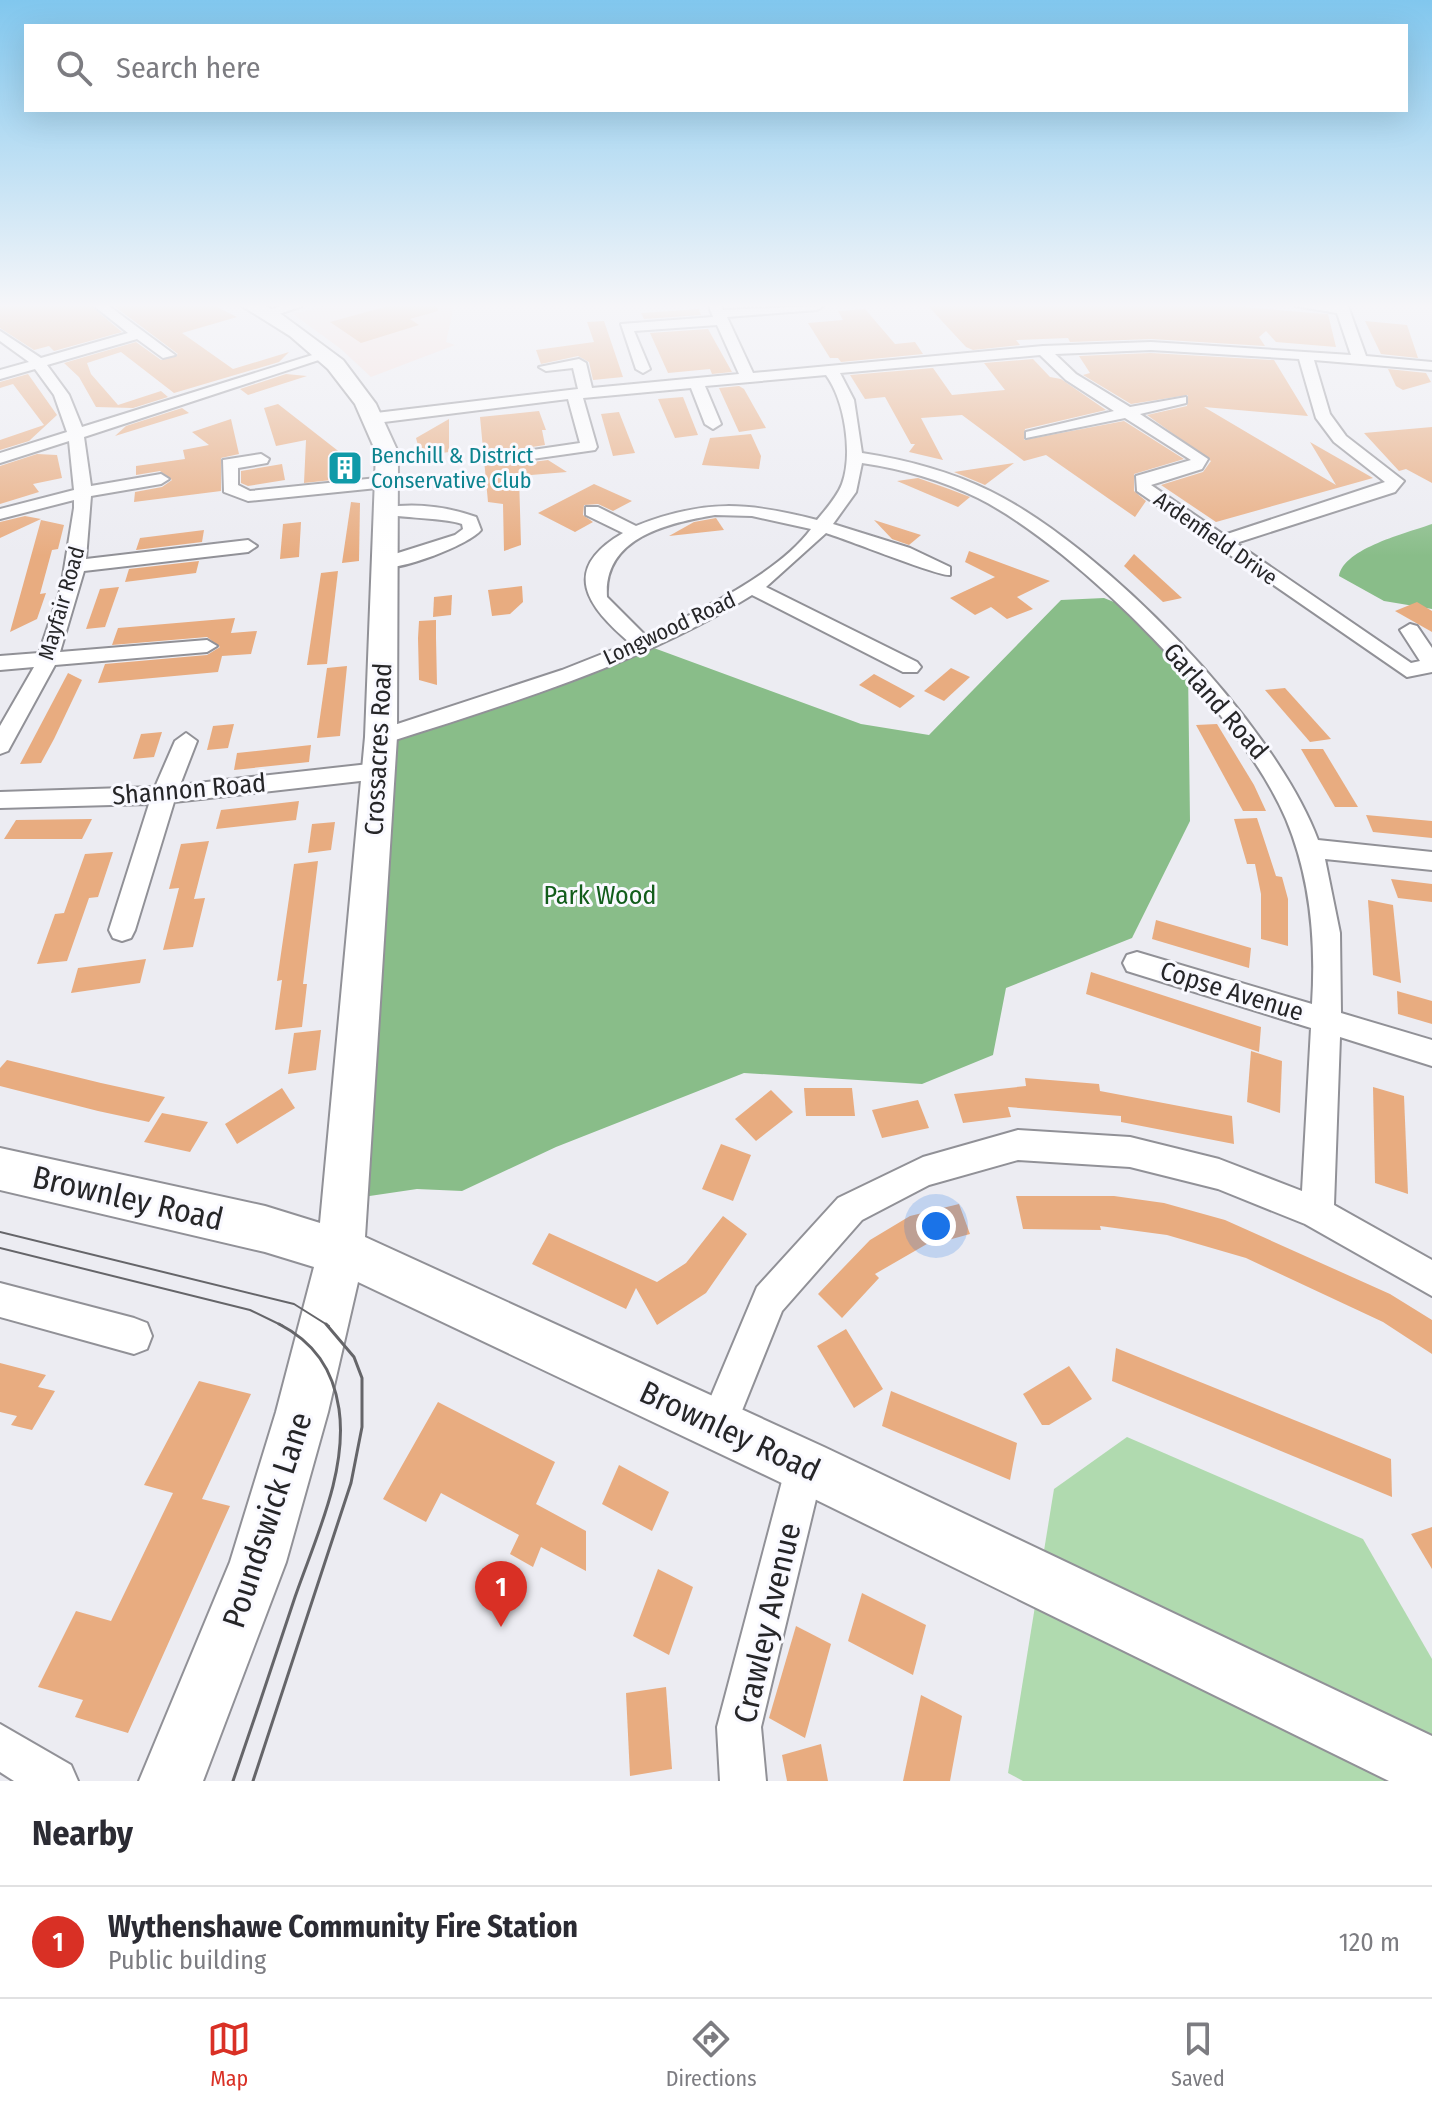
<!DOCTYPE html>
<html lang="en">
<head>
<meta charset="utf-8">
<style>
  :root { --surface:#fff; --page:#f2f2f3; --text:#2b2b33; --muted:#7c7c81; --line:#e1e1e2; --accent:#d93025 }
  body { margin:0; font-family:"Fira Sans Condensed",sans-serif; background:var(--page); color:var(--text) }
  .you { position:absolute; left:936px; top:1226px; width:28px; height:28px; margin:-20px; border:6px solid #fff; border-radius:50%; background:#1a73e8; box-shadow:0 0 0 12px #1a73e833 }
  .badge { display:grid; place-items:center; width:52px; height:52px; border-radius:50%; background:var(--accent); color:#fff; font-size:26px; font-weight:700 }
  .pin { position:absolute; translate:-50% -66px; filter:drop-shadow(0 2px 4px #0008) }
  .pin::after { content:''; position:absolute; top:42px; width:28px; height:24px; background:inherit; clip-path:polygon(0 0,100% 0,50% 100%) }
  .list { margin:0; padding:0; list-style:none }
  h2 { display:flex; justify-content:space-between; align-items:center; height:104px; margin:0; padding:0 32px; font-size:34px }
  h2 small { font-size:26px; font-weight:400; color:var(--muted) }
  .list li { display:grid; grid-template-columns:52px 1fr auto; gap:24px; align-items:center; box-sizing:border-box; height:112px; padding:0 32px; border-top:2px solid var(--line) }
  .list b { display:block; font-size:30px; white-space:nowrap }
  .list p { margin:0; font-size:26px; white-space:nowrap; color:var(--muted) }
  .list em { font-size:26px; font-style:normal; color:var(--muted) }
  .icon { flex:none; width:44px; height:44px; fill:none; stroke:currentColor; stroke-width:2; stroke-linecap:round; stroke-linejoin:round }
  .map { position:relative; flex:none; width:1432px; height:1781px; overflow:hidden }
  .search { position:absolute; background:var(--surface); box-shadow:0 8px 32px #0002; left:24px; right:24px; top:24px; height:88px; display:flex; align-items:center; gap:20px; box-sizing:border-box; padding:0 28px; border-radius:0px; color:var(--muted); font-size:30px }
  .sheet { height:216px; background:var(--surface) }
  nav { display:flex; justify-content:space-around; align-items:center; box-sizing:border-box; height:112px; border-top:2px solid var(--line); background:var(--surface); font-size:22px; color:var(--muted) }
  nav a { display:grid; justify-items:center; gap:4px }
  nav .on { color:var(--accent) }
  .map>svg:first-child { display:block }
  .education { fill:#f6dcd6 }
  .green { fill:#b0daaf }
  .forest { fill:#89bd89 }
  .building { fill:#e8ac80 }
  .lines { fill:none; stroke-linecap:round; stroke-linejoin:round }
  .street-casing { stroke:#919197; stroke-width:4 }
  .secondary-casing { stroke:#919197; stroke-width:4 }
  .street { fill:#fff; fill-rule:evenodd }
  .secondary { fill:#fff; fill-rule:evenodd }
  .tram-far1 { stroke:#656569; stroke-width:2 }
  .tram { stroke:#656569; stroke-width:3 }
  .labels { text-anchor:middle; stroke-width:6; stroke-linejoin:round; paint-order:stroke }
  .far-culture-label { font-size:22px; fill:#0d838f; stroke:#f9f9ff; text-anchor:start }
  .far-street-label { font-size:22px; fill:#262628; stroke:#f9f9ff }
  .street-label { font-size:26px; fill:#262628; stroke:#f9f9ff }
  .park-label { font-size:26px; fill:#125d1b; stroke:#f9f9ff }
  .near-street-label { font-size:32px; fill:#262628; stroke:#f9f9ff }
</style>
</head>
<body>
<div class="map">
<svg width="1432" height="1781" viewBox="0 0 1432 1781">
  <rect width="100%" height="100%" fill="#ececf2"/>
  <path class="education" d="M326,306H454L446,342L455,345L371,377L341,349L293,314Z"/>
  <path class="green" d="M1127,1437L1363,1539L1432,1659V1781H1023L1008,1773L1054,1489Z"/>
  <g class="forest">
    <path d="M1432,524V609L1384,601L1339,576C1344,548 1407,533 1432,524Z"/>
    <path d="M1104,598L1124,606L1188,669L1190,821L1132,938L1006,988L993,1055L922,1084L744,1073L556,1147L462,1191L417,1189L356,1198L381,737L643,644L861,724L929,735L1061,600Z"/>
  </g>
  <g class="building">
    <path d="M0,306H91L122,332L54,351L49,346L34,350L0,328Z"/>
    <path d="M114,306H215L237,317L182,333L233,369L289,352L279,362L174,393L121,352L87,363L91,374L118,405L161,391L168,397L133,408L96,407L79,377L64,363L136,342L161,360L178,354Z"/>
    <path d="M388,306H437L438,311L410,319L419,325L361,343L330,322Z"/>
    <path d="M928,306H1234L1312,313L1328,314L1336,347L1276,342L1266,331L1259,337L1265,346L1151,339L1070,342L1068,338L1016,340L1020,345L973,350L966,347Z"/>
    <path d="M699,309L701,315L644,319L641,313Z"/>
    <path d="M865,309L895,344L915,342L923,354L841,362L838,358H830L808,323L843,320L838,311Z"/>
    <path d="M604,321L623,377L593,380L589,362L578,356L541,364L536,350L594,342L587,322Z"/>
    <path d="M1365,321L1407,325L1418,358L1381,354Z"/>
    <path d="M708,329L732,372L712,374L710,369L668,373L650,333Z"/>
    <path d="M1151,353L1274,360L1308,416L1204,407L1336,485L1310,442L1373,478L1216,522L1161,485L1203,472L1211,461L1147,415L1187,406L1188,395L1131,404L1083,375L1090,373L1079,356Z"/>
    <path d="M1033,359L1050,377L1061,379L1106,410L1025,429L1024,440L1124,421L1184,459L1134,474V491L1146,501L1135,517L1046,455L1024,461L962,415L921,418L943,460L909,452L915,444H911L885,397L865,399L850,375L933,368L952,395L1005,390L984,363Z"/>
    <path d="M1388,369L1426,373L1431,382L1403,390L1396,386Z"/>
    <path d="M28,374L57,415L29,441L0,450V440L44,425L13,384L0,388V382Z"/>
    <path d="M286,374L307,376L248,395L240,389Z"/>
    <path d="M739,386L744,389L766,428L739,432L719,388Z"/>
    <path d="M683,397L698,435L675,438L658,399Z"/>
    <path d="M278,404L360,468V477L304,483L306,440L276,446L264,408Z"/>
    <path d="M182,408L189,413L115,436L126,426Z"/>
    <path d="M539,411L546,430H542L545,445L519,449L514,456L525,463L548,460L567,472L519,476L521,545L504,551L503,504L488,502L480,417Z"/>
    <path d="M619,412L635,453L613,456L601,414Z"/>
    <path d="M231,419L239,454L221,458V491L134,502L135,492L162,487L172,480L160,471L136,475V466L185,459L183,450L209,445L192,432Z"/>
    <path d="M449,419V452L421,456L416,438Z"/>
    <path d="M1432,427V483L1406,469L1399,471L1364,433Z"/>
    <path d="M751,434L761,456L759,469L702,465L710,438Z"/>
    <path d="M37,454L57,455L62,478L33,484L39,492L0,504V466Z"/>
    <path d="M1014,463L985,485L954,472Z"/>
    <path d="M282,464L285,480L248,486L241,483V471Z"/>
    <path d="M918,478L949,489L970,497L958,507L897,481Z"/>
    <path d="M594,484L632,501L613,511L598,504L584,505L583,515L593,522L575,532L538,513Z"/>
    <path d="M351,502L360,503L359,561L342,563Z"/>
    <path d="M25,516L41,519L0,538V522Z"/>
    <path d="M716,518L724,530L669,536L694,522Z"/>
    <path d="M41,520L64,525L58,549L52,550L40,594L46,593L37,619L10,632Z"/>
    <path d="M874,520L921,535L909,545L892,539Z"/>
    <path d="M301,522L299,557L280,559L283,524Z"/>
    <path d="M204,530L202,542L136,550L140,538Z"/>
    <path d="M969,551L1050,581L1017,597L1033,609L1007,619L991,607L975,615L950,598L995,577L965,562Z"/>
    <path d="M1134,554L1182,598L1163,602L1124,566Z"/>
    <path d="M199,561L196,573L125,582L129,569Z"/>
    <path d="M338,571L327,664L307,665L321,573Z"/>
    <path d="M522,586L523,602L510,614L492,616L488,590Z"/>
    <path d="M119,587L105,627L86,629L100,589Z"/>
    <path d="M452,595L451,615L433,617L434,597Z"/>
    <path d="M1417,602L1432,611V632L1395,611Z"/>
    <path d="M235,618L231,633L257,631L251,654L222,656L218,672L98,683L105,664L207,655L220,647L207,637L112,645L118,628Z"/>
    <path d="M436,620V638L437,685L419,680L418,638L419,621Z"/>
    <path d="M347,666L340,736L317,738L327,668Z"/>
    <path d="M951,668L970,677L944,701L924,691Z"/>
    <path d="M68,673L82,680L54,739L41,763L20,764Z"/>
    <path d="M874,674L915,696L900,708L859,685Z"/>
    <path d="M1285,688L1331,739L1310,742L1265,690Z"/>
    <path d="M234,724L228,748L207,750L213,726Z"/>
    <path d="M1217,724L1254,785L1266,811H1243L1196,725Z"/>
    <path d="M162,732L154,757L133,759L141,734Z"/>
    <path d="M311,745L309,762L234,770L237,753Z"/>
    <path d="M1301,749H1323L1358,807H1335Z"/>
    <path d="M299,801L296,820L216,829L221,810Z"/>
    <path d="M1366,815L1432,821V838L1373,832Z"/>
    <path d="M1257,818L1276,876L1282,877L1288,899V946L1261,939V894L1255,864H1247L1234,819Z"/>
    <path d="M92,819L82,839H4L16,820Z"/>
    <path d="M335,822L331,850L308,853L312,824Z"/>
    <path d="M209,841L194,899L205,898L193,947L163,950L179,888L169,889L181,844Z"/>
    <path d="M113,852L98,897L89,898L67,961L37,964L55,914L64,913L85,854Z"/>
    <path d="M318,861L303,984H307L302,1027L275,1030L282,980L277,981L294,864Z"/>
    <path d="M1391,879L1432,884V902L1398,898Z"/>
    <path d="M1368,900L1393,905L1401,983L1373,975Z"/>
    <path d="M1156,920L1251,948L1249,968L1152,939Z"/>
    <path d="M146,959L140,983L71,993L78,968Z"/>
    <path d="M1091,972L1261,1027L1259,1052L1086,994Z"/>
    <path d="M1397,991L1432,1001V1024L1398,1014Z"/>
    <path d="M321,1030L316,1070L288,1074L294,1033Z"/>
    <path d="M1251,1051L1282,1061L1280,1113L1247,1102Z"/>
    <path d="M7,1060L101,1083L165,1097L149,1122L98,1111L0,1086V1068Z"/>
    <path d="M1025,1078L1099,1084L1100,1091L1232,1116L1234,1144L1121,1122V1116L1008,1107L1011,1117L963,1123L954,1094L1026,1086Z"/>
    <path d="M1373,1087L1404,1096L1408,1194L1375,1183Z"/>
    <path d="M282,1088L295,1108L237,1144L225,1124Z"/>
    <path d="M804,1088H852L855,1116H806Z"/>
    <path d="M771,1090L793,1112L756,1141L735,1119Z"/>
    <path d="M918,1100L929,1128L882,1138L872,1110Z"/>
    <path d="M162,1113L208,1122L190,1152L144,1142Z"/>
    <path d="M721,1144L751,1155L733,1201L702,1189Z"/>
    <path d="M1016,1196H1114L1164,1203L1225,1220L1390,1294L1432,1320V1354L1383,1322L1246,1258L1167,1235L1100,1226L1101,1230L1023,1229Z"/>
    <path d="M959,1204L970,1234L941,1242L939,1237L875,1274L879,1278L842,1318L818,1294L870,1240L910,1216Z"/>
    <path d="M723,1216L747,1234L706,1293L657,1325L636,1288L626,1309L532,1264L549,1233L657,1282L686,1263Z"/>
    <path d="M846,1329L883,1389L854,1408L817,1346Z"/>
    <path d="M1116,1348L1391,1459L1392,1497L1112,1381Z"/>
    <path d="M0,1363L46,1375L38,1387L55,1391L32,1430L11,1425L17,1416L0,1412Z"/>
    <path d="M1069,1366L1092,1399L1049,1425H1042L1023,1394Z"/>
    <path d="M199,1381L251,1394L202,1499L230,1506L128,1733L75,1717L83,1700L38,1687L76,1611L111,1621L173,1493L144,1485Z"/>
    <path d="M891,1391L1017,1443L1010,1480L882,1426Z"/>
    <path d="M438,1402L555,1462L536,1504L586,1531V1571L541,1547L533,1567L510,1554L519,1535L441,1493L426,1522L383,1499Z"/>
    <path d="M619,1465L669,1492L652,1531L602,1504Z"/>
    <path d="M1432,1527V1569L1411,1534Z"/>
    <path d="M658,1569L693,1587L669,1655L633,1636Z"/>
    <path d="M862,1593L926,1625L913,1675L848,1641Z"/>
    <path d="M796,1626L831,1644L805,1738L769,1718Z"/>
    <path d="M666,1687L672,1769L630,1776L626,1693Z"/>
    <path d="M921,1695L962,1716L950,1781H903Z"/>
    <path d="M821,1744L828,1781H787L782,1755Z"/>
  </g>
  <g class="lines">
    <defs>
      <g id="street">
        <path d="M94,306H109L175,355L163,358L137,339L47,365L69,395L82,427L322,352L334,355L84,437L91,486L161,474L169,479L161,484L91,496L86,559L248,540L257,546L248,552L84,571L60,652L207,640L217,646L207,652L55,665L8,751L0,754V726L34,667L0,670V656L39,653L61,588L74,508V500L0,519V509L74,490L69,441L0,463V453L67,432L54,395L35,369L0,379V370L29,362L0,341V331L41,358L128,333Z"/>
        <path d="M280,306H302L268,318L261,314Z"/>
        <path d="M709,306H721L723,310L823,306L817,310L727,317L753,373L1043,346L1151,342L1351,355L1337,313L1295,306H1348L1366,356L1432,362V370L1314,360L1330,414L1346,436L1404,481L1395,492L1236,543L1411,663L1420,661L1400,630L1410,624L1417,626L1432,648V672L1407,677L1137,491L1136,476L1191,460L1125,418L1026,438V432L1114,411L1066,380L1040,355L840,373L854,400L862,453C907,460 949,471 990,491C1102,546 1274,722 1318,840L1432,852V870L1325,859L1340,933L1341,1013L1432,1040V1066L1340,1037L1334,1205L1432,1260V1296L1305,1224L1218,1189L1130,1167L1018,1160L929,1185L862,1220L782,1311L731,1438L718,1444L705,1438L699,1425L757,1287L838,1198L923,1157L1018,1130L1130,1137L1219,1159L1302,1191L1311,1028L1127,971L1123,963L1127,955L1137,952L1312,1004C1316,941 1311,879 1286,819C1242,715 1079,549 978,498C941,480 903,469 862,463L856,492L833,524L910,548L950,567V575C940,577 846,539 826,533L766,587L917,662L921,667L917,672H903L752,595C640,664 514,702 389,742H373L370,737L373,732L562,670L630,643C588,607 559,570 623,533L586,515V507H598L636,526C704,499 748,502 817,520C826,509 837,497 842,484C853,454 845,401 826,375L705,386L721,424L713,429L705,424L691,388L583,398L597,447L595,450L525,460L517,455L519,452L580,443L568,399L376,423L368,418L376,413L578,389L573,368L546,371L539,367L579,359L586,363L592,388L739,374L717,325L634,331L650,369L643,373L636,369L621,324L713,317ZM1151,350L1299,359L1316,418L1334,442L1385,482L1224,535L1151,485L1202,469L1208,459L1140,414L1186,403V397L1130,407L1076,374L1055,354ZM715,515L752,516L811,529C777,575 697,612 646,636L607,597C603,538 667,523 715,515Z"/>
        <path d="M261,454L269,459L267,463L238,468V485L250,491L387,477L396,482L387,487L248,501L224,492L223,460Z"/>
        <path d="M398,506C425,504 451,508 476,517L481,530C469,545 398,572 379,567V559L455,535L463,529L462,524C443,517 386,518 379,512Z"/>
        <path d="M186,733L197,741L180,785L378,763L390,771L378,779L174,802L135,930L131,938L122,941L113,938L109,930L149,804L0,808V792L155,787L175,741Z"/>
        <path d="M0,1283L134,1318L147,1323L152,1336L147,1349L134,1354L0,1317Z"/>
        <path d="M805,1447L819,1452L824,1466L761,1727L766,1781H720L717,1727L786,1466L791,1452Z"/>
        <path d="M0,1724L71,1765L78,1781H14L0,1772Z"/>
      </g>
      <path id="secondary" d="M242,306H266L281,314L343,360L376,404L398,452L397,737L365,1237L824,1447L1432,1736V1781H1389L786,1485L358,1282L328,1412L286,1562L203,1781H139L230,1562L276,1412L314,1267L265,1252L0,1190V1148L265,1206L320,1223L365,737L376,452L355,404L328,369L290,336Z"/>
    </defs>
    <use href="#street" class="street-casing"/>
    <use href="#secondary" class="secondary-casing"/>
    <use href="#street" class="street"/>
    <use href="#secondary" class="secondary"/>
    <g class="tram-far1">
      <path d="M0,1232L294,1304L329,1326"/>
      <path d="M0,1248L250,1310L283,1326"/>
    </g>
    <g class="tram">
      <path d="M233,1781C254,1720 275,1658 295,1597C315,1539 348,1471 339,1409C333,1369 314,1342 279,1324"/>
      <path d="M253,1781L351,1483L362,1427V1378L354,1357L326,1324"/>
    </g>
  </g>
  <linearGradient id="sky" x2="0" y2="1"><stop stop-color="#81c7ee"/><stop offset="0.55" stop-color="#f6f6f9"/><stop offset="1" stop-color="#f6f6f9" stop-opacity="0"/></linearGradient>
  <rect width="1432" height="556" fill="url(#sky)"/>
  <defs>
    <symbol id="building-square" viewBox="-11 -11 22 22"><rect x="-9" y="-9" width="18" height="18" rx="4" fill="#0f9aa8" stroke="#f9f9ff"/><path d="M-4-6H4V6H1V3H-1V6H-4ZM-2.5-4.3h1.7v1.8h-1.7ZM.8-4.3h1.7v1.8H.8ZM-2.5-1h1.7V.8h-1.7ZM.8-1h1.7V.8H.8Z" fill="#fff"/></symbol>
  </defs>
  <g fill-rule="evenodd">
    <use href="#building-square" x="325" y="448" width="40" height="40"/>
  </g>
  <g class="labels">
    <g class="far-culture-label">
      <text x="371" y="463">Benchill &amp; District<tspan x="371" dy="25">Conservative Club</tspan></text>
    </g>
    <g class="far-street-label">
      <text transform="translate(1216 538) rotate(35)" y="8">Ardenfield Drive</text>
      <text transform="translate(61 603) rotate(-74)" y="8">Mayfair Road</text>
      <text transform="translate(669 628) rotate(-25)" y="8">Longwood Road</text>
    </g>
    <g class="street-label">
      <text transform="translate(1216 701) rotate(49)" y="9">Garland Road</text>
      <text transform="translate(378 749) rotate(-87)" y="9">Crossacres Road</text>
      <text transform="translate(189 789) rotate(-5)" y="9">Shannon Road</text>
      <text transform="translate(1232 991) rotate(17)" y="9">Copse Avenue</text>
    </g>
    <g class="park-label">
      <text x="600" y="904">Park Wood</text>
    </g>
    <g class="near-street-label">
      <text transform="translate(128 1198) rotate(13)" y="11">Brownley Road</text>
      <text transform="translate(730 1431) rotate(25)" y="11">Brownley Road</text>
      <text transform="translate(267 1520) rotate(-72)" y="11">Poundswick Lane</text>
      <text transform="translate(767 1623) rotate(-77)" y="11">Crawley Avenue</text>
    </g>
  </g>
</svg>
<div class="you"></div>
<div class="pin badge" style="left:501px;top:1627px">1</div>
<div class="search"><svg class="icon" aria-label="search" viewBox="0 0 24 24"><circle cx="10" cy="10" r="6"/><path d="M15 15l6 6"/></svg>Search here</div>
</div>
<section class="sheet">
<h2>Nearby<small></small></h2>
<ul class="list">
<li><span class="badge">1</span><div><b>Wythenshawe Community Fire Station</b><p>Public building</p></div><em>120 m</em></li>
</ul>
</section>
<nav>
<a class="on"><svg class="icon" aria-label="map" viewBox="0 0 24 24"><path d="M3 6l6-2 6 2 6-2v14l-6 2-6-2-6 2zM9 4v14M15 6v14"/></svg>Map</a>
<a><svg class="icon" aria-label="directions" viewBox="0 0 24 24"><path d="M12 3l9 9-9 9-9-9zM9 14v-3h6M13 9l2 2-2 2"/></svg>Directions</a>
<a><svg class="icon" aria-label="saved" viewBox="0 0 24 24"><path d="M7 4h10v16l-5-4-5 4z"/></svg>Saved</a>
</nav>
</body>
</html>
